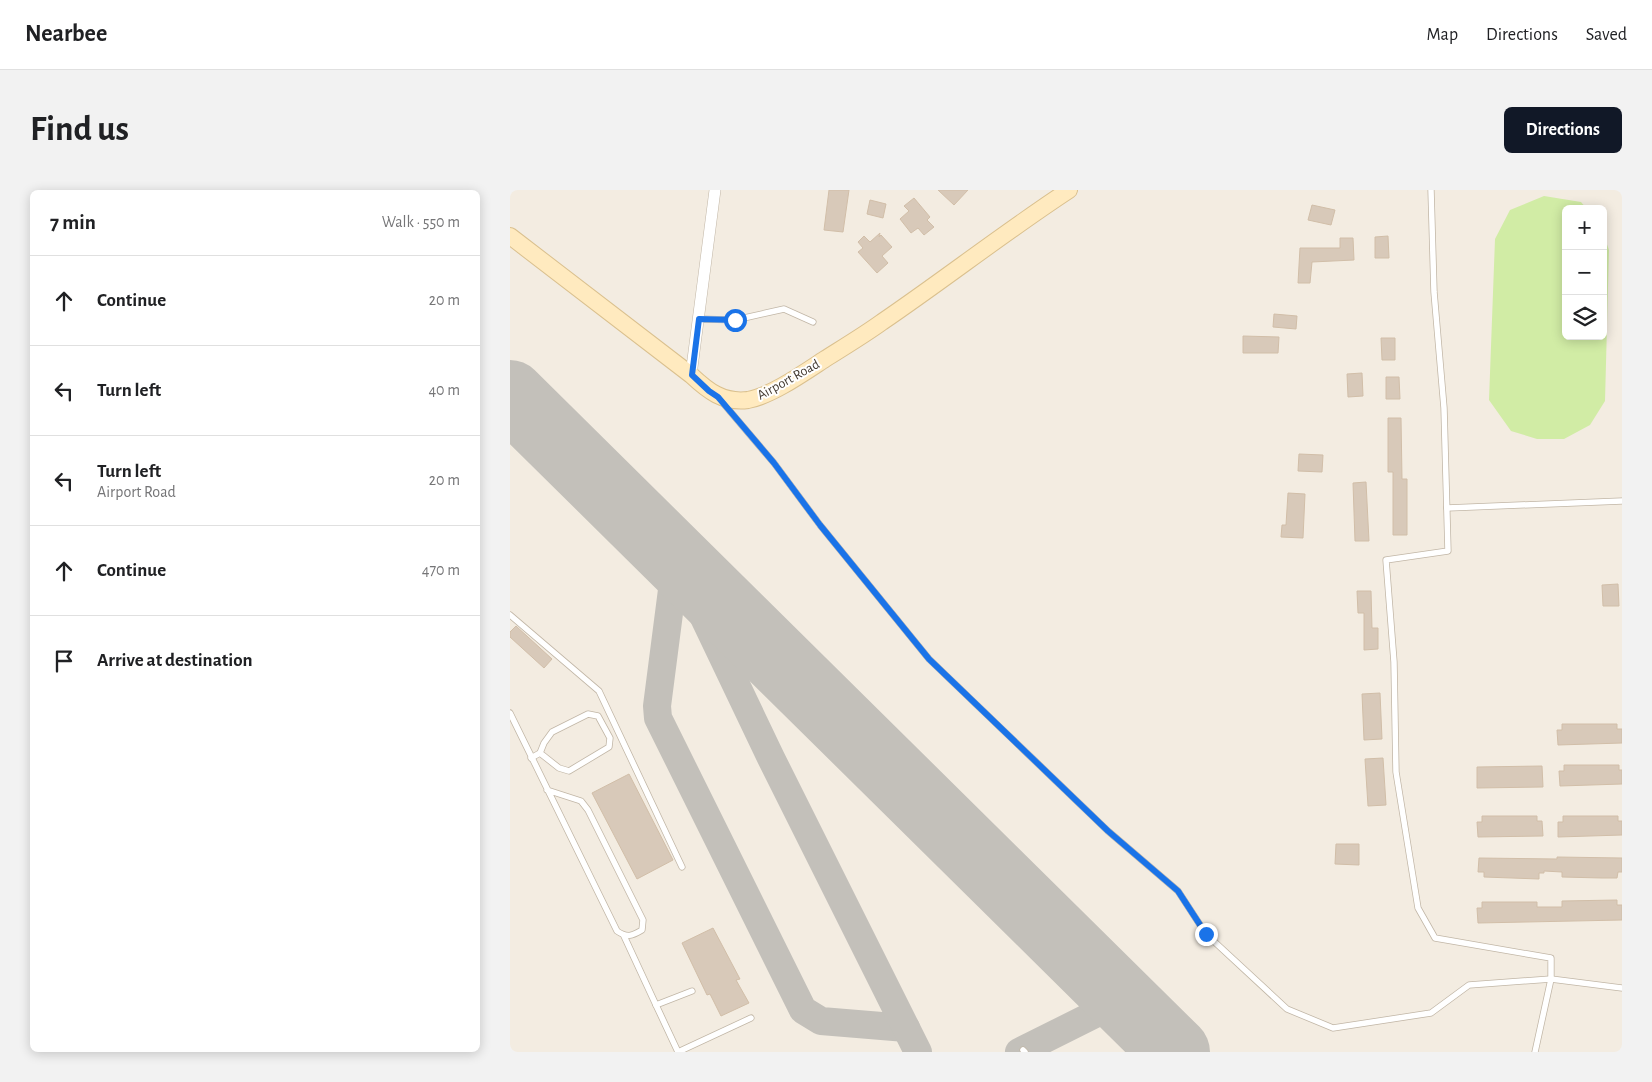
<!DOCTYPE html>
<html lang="en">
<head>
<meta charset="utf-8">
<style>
  :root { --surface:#fff; --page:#f2f2f2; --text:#202124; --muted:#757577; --line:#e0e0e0; --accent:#111827 }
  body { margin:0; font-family:"Alegreya Sans",sans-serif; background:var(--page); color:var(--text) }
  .controls { position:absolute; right:15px; top:15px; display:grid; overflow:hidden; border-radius:8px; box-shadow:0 2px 12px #0003 }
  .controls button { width:45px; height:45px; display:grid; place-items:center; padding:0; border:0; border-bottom:1px solid var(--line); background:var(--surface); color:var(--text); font:25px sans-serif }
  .stop { position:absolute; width:15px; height:15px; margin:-11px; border:4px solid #1a73e8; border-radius:50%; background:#fff }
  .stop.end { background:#1a73e8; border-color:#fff; box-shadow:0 1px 5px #0008 }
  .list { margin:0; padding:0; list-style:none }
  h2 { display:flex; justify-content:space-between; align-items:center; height:65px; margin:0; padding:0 20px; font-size:21px }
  h2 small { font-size:16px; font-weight:400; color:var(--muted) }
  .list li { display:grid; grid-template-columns:32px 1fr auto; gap:15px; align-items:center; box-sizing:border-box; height:90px; padding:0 20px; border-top:1px solid var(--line) }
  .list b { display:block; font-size:19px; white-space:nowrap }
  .list p { margin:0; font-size:16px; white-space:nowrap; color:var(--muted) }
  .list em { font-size:16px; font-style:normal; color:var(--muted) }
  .icon { flex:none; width:28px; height:28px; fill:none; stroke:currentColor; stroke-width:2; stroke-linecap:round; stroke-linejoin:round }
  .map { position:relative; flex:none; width:1112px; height:862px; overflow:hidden; border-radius:8px }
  header { display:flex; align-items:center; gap:30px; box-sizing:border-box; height:70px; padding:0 25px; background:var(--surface); border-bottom:1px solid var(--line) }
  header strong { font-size:24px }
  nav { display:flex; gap:28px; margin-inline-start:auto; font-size:18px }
  .intro { display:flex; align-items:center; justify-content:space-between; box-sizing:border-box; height:120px; padding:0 30px }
  h1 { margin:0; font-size:35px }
  .button { padding:12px 22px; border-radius:8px; background:var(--accent); color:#fff; font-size:18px; font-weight:700 }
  main { display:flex; gap:30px; padding:0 30px }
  aside { flex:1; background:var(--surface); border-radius:8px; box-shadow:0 2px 12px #0003 }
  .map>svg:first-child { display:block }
  .green { fill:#d1eca5 }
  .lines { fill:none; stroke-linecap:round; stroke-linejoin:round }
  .taxiway { stroke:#c3c0ba; stroke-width:28 }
  .runway { stroke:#c3c0ba; stroke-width:70 }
  .building { fill:#d8c9b9; stroke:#d1bea8 }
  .service-casing { stroke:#c1b6a6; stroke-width:7 }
  .minor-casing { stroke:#c1b6a6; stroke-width:12 }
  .secondary-casing { stroke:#dac08e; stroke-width:18 }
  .service { stroke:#fff; stroke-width:5.5 }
  .minor { stroke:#fff; stroke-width:11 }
  .secondary { stroke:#ffeabf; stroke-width:16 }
  .route { stroke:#1a73e8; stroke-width:6 }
  .labels { text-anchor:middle; stroke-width:4; stroke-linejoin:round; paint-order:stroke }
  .street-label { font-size:14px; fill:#443b32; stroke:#fff }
</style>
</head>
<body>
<header>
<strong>Nearbee</strong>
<nav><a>Map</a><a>Directions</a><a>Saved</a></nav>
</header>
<div class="intro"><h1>Find us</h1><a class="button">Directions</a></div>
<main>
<aside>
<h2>7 min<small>Walk · 550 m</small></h2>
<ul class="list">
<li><svg class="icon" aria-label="ahead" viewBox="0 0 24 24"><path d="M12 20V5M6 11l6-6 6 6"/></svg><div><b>Continue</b></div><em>20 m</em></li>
<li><svg class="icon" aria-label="left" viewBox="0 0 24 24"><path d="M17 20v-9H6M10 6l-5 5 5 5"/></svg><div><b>Turn left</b></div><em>40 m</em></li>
<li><svg class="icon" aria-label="left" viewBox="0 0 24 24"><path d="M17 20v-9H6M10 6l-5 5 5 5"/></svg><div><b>Turn left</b><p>Airport Road</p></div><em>20 m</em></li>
<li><svg class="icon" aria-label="ahead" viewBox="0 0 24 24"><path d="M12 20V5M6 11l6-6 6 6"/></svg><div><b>Continue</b></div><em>470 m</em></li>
<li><svg class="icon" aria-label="arrive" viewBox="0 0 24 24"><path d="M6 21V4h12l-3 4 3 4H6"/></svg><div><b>Arrive at destination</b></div></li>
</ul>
</aside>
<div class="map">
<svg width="1112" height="862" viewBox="0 0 1112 862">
  <rect width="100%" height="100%" fill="#f3ece1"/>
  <path class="green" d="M1034,6L1071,12L1077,19H1056V146H1093V43L1099,60L1095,211L1080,235L1054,249H1027L1001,241L979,210L985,49L1000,20Z"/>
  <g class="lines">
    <g class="taxiway">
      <path d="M166,369L147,516L148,528L293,820L311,831L396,838"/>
      <path d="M166,369L261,568L408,862"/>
      <path d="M509,862L613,810"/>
    </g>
    <path class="runway" d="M0,205L665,862"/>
  </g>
  <g class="building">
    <path d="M319,0H339L333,42L314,40Z"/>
    <path d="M428,0H458L444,15Z"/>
    <path d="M404,8L420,27L417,30L424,37L414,45L408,38L401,43L390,29L399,21L394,16Z"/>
    <path d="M360,10L376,14L373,28L357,24Z"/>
    <path d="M802,15L825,20L821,35L798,30Z"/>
    <path d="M370,43L369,47L371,45L382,57L372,66L378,73L367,83L348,62L353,58L348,52L354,46L360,52Z"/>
    <path d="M878,46L879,68H865V47Z"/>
    <path d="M830,48H843L844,70L802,72L800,93H788L790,58H830Z"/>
    <path d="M764,124L787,126L786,139L763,137Z"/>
    <path d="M733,146L769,147L768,163H733Z"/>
    <path d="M871,148H885V170H872Z"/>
    <path d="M852,183L853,206L838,207L837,184Z"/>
    <path d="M876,187H889L890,209H876Z"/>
    <path d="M878,228H891L892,289H897V345H883V282H878Z"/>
    <path d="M789,264L813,265L812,282L788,281Z"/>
    <path d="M856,292L859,351H845L843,293Z"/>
    <path d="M778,303L795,304L793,348L771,347L772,335H776Z"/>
    <path d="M1108,394L1109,416H1093L1092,395Z"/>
    <path d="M847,401H861L862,438H868V459L854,460V423H848Z"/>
    <path d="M6,436L42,469L34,478L0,447V442Z"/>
    <path d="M870,503L872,549L854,550L852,504Z"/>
    <path d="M1052,534H1107V539H1112V553L1048,555L1047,540H1052Z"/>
    <path d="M873,568L876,615L858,616L855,569Z"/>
    <path d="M1054,575H1109V580H1112V594L1050,596L1049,581H1054Z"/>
    <path d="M1032,576L1033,597L967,598V577Z"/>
    <path d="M119,584L163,670L127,689L82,603Z"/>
    <path d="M972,626H1027V631H1032L1033,646L968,647L967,632H972Z"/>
    <path d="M1053,626H1108V631H1112V645L1048,647V632H1053Z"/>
    <path d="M826,654H849V675L825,674Z"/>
    <path d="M1047,667L1112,668V682H1108L1107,688H1092L1052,687V682L1034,681V683H1029V689L974,687V682H968L969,668L1047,669Z"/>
    <path d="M1107,710V715H1112V730L968,733L967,718H972V712H1027V717H1052V711Z"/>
    <path d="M203,738L230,789L226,790L239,813L211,826L200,804L197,805L172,753Z"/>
  </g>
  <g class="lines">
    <defs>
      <g id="service">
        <path d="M921,0L924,102L934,218L938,361L876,370L884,472L886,582L908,718L925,748L1041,768V789L1025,862"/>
        <path d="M189,129L225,130L274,119L303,132"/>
        <path d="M213,213L264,273L310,335L419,469L598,641L668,701L696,744L777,819L823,838L921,823L959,795L1041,789L1112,798"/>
        <path d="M937,318L1112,311"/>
        <path d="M0,425L89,501L172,677"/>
        <path d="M0,523L107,741C117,748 122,746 132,740L133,730L78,620L71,611L37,600"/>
        <path d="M21,568L30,563L34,553L42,542L78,524L88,526L100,548L99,557L59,581L49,578L30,563"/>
        <path d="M114,746L146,815L182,801"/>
        <path d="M146,815L168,862"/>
        <path d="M513,860L515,862"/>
        <path d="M168,862L241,828"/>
      </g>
      <path id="minor" d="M181,185L205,0"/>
      <path id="secondary" d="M0,46L181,185C198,201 213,213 238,210C261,206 295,182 315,169C334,157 354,145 372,132C435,89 495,42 559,0"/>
    </defs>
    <use href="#service" class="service-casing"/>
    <use href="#minor" class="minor-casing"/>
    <use href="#secondary" class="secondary-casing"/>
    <use href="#service" class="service"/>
    <use href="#minor" class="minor"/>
    <use href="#secondary" class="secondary"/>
  </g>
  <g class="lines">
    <path class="route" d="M225,130L189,129L182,185L199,201L208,207L264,273L310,335L419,469L598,641L668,701L696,744"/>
  </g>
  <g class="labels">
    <g class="street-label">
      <text transform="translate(278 189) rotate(-29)" y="5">Airport Road</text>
    </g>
  </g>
</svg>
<div class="controls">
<button>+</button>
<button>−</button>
<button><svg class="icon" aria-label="layers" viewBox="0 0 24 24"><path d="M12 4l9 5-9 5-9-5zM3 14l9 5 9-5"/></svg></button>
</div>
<div class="stop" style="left:225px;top:130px"></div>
<div class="stop end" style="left:696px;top:744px"></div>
</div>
</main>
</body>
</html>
